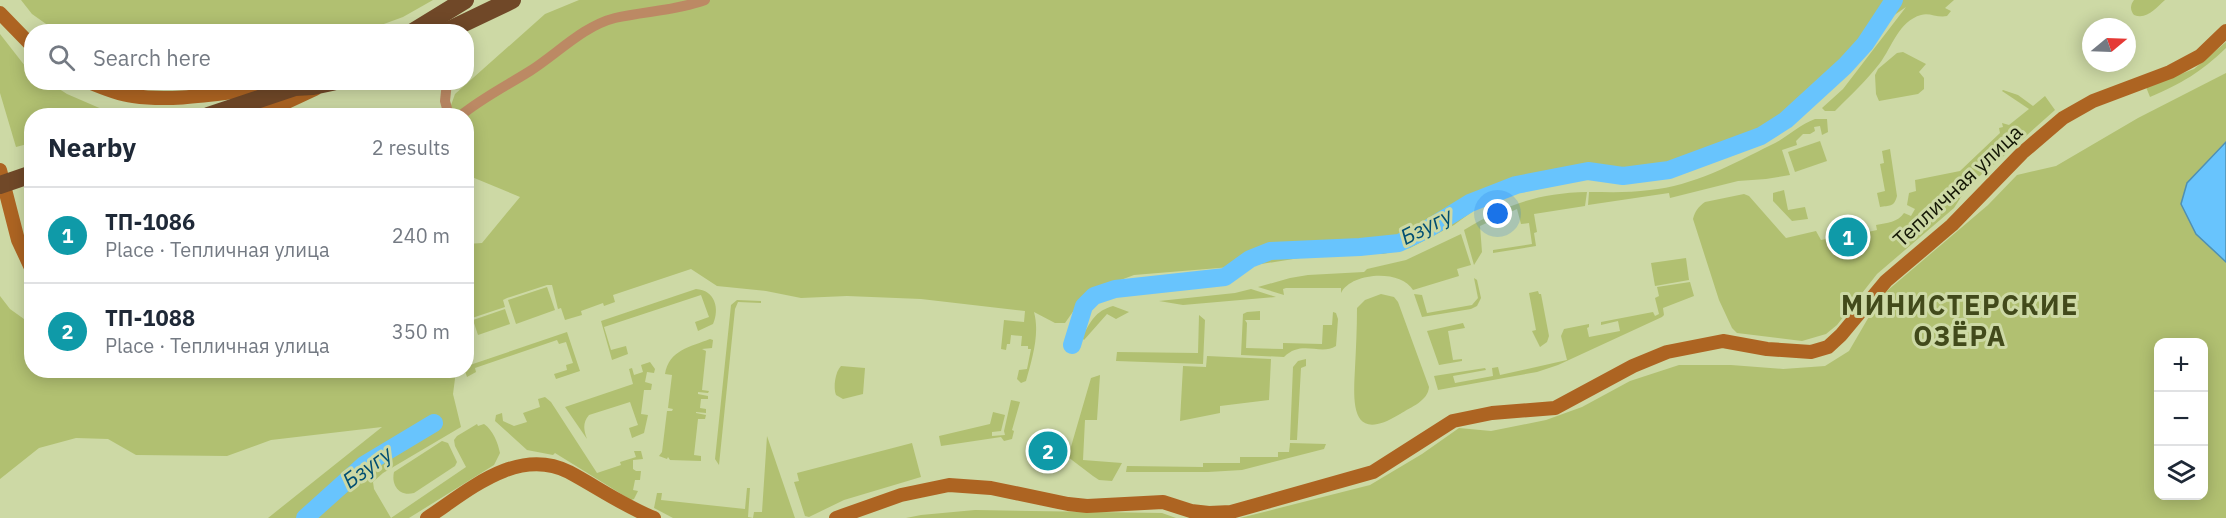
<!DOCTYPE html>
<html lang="en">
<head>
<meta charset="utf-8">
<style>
  :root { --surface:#fff; --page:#f6f6f7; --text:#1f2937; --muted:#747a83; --line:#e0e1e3; --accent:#111827 }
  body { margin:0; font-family:"IBM Plex Sans",sans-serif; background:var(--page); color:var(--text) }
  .controls { position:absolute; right:18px; bottom:18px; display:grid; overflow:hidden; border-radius:12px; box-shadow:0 3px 15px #0003 }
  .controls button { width:54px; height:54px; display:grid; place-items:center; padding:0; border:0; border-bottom:2px solid var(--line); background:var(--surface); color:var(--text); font:30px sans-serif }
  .compass { position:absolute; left:2082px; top:18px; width:54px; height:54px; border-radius:50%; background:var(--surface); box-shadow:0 3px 15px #0003; rotate:71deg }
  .you { position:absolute; left:1498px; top:214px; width:21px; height:21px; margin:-15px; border:4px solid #fff; border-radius:50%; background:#1a73e8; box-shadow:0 0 0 9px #1a73e833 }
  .badge { display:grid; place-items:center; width:39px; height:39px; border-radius:50%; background:var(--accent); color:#fff; font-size:20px; font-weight:700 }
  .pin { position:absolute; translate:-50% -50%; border:3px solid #fff; box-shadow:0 2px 6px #0006 }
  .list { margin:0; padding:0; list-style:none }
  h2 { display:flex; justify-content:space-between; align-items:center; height:78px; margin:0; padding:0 24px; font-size:26px }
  h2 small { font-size:20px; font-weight:400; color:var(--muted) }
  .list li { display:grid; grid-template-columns:39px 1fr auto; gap:18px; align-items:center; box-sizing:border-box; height:96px; padding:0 24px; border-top:2px solid var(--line) }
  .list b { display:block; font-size:22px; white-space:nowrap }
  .list p { margin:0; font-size:20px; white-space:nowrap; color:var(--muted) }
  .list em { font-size:20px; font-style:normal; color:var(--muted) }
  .icon { flex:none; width:33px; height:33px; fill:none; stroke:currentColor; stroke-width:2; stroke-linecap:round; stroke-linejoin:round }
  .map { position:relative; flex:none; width:2226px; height:518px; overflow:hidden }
  .search { position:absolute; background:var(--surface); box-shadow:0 3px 15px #0003; left:24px; top:24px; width:450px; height:66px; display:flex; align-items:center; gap:15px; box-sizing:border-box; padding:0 21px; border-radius:24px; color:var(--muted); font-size:22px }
  .panel { position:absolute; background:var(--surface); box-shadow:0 3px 15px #0003; left:24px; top:108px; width:450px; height:270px; border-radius:24px }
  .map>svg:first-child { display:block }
  .green { fill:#b1c071; fill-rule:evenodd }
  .water { fill:#68c4fd; stroke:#4f90b3; stroke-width:1.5 }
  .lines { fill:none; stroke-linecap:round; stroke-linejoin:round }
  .river { stroke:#68c4fd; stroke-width:18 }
  .street { stroke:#bc8964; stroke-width:10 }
  .secondary { stroke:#ad6422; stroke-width:14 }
  .highway { stroke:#704828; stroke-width:18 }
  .highway-bridge { stroke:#704828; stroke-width:18 }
  .labels { text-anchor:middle; stroke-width:6; stroke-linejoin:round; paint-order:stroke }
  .street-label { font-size:21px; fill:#141705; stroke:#cdd9a5 }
  .water-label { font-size:22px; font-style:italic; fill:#004e72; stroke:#cdd9a5 }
  .district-label { font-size:27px; font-weight:bold; letter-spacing:1.5px; fill:#424a1b; stroke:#cdd9a5 }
</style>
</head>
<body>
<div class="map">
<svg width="2226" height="518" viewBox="0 0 2226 518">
  <rect width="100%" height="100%" fill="#cdd9a5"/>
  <g class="green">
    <path d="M21,0H433L403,17L362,32L56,31L32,14Z"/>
    <path d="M579,0H1954L1945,8L1951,11L1947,16C1937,18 1929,12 1921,15C1899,21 1892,47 1880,63C1867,80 1850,96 1835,111H1825L1822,108L1843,89L1906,7L1893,16L1859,60L1801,117L1762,140L1719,159L1682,173L1632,183L1584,179L1527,189L1498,199L1473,211L1454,225L1410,248L1383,254L1365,253L1306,257L1255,265L1134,275L1086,293L1065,323H1055L1034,312C1040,334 1032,359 1026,381L1021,383L1017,379L1019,370L1027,369L1031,349H1028V346H1021L1022,336L1011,335L1010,344H1007L1006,350L1001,349L1004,320L1024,322L1025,311L921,299L847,296L801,298L766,291L717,286L691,269L613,295L615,302L604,306L603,303L581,311L582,315L565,320L561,308L558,309L552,285H547L507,298L503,300L505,307L472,318L470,320L474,333L469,335L466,329L467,244L482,243L520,197L467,175L466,116L452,115L450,108L455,94L545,14Z"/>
    <path d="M2134,0H2165C2156,8 2147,20 2134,15C2130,10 2130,5 2134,0Z"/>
    <path d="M0,34L25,66L31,70L32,82L50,83L67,94L111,113L149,112L135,116H32L31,143L16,147L0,93Z"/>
    <path d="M2226,42V48C2200,73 2182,83 2150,97L2146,87L2194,69Z"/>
    <path d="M1903,52L1926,64L1919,72L1924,78V89L1918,94L1879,101L1876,94L1875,75L1878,69L1897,53Z"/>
    <path d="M2226,73V142L2187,183L2196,234L2226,262V518H1240L1370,485L1422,454L1459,428L1491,431L1546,420L1582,407L1630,381L1679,365H1731L1783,369L1825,366L1849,351L1881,296L1988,205L2017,175L2056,166L2138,118ZM2158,342H2204V496H2158Z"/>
    <path d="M2003,90L2018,95L2033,106L2045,96L2055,110L1997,162L1976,179L1972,176L1965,182L1968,186L1954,208L1877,274L1837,325L1826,334L1802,341L1737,333L1732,328L1719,300L1693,219C1695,211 1698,207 1705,202L1744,194L1749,196L1786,238L1816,231L1821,240L1841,236L1843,245L1855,243L1854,235L1877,230L1876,225C1887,223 1898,222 1904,213L1911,216L1915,209L1907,205L1909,193L1916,191L1915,180L1960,171L2000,133L1999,128L2003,127L2002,123L2009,125L2029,109L2002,91Z"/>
    <path d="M1815,119H1827L1828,132L1822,135L1820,126L1814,127L1815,131L1810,134H1803L1796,141L1797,145L1782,150L1790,175L1766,179L1738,181L1670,198L1669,193L1588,205L1589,192C1609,192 1629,193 1650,190C1693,186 1733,164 1771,145C1787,138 1798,125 1815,119Z"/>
    <path d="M1820,141L1827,161L1795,172L1788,152Z"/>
    <path d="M1890,149L1897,196C1894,208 1889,205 1880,207L1877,193L1885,191L1880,164L1884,163L1882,151Z"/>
    <path d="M1784,190L1788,210L1805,207L1808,219L1792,221L1773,201V193Z"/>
    <path d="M1587,192L1585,206L1534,214L1537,232L1534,233L1536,246L1493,253V250L1532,244L1529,223L1521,224L1517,209L1480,226L1482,252L1474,265L1464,230C1505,205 1538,193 1587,192Z"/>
    <path d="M1461,234L1471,265L1457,269L1459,276L1413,290C1401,269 1351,272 1341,293V288H1286L1283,289L1284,295L1258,287L1290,278L1308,275L1364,272L1367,269L1406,260Z"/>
    <path d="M1686,258L1689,280L1655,286L1651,263Z"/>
    <path d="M1474,278L1477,280L1481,298L1477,306L1471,309L1422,317L1414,294L1422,295L1427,313L1472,305L1478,298Z"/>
    <path d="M1690,282L1694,296L1663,308L1664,315L1662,317L1558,365L1537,372L1438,390L1434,376L1485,368L1486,370L1453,376L1455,383L1493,376L1492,368L1498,367L1500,375L1567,360L1561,336L1564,329L1589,324V327L1587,328L1589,337L1620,331L1618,321L1601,325V322L1653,312L1655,316L1659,314L1655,298L1659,296L1657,287Z"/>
    <path d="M547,287L555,310L516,324L508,300Z"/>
    <path d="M696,289C715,290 720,309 713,324L698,331L695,322L709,317L701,295L604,327L611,350L626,346L628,354L612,360L601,321Z"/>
    <path d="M1251,289L1276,297L1183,305L1159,301L1235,293Z"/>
    <path d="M1538,291L1539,294H1541L1549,336L1547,342L1540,347L1532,331L1536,330L1529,293Z"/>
    <path d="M1381,294L1394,297L1398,302L1429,387C1428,401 1411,407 1400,414C1351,444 1353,405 1355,368C1356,348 1357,328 1357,308L1365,300Z"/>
    <path d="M0,296L10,309L31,324L32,370L456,371L453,394L461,427L383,473L373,482L374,489L391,518H268L382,427L271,440L227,456L136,455L108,439L76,438L39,448L0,479Z"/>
    <path d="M737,300L761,301V303L738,302L735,309L719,465L715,459L731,305Z"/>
    <path d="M1113,306L1129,312L1116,319L1107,314L1084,340L1082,338C1090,322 1095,311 1113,306Z"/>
    <path d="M505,309L510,324L478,335L473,320Z"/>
    <path d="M1260,311V320H1245L1247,323L1246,348L1283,349V343L1322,344L1323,325H1332L1333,312L1336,313L1338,319L1336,346C1320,356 1302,339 1284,357L1241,355L1243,314L1247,312Z"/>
    <path d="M1199,315L1205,320L1203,364L1116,361L1117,352L1198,353Z"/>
    <path d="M1463,323L1465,328L1448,331L1453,360L1462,359V361L1439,365L1427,331Z"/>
    <path d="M567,332L580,371L556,379L554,374L567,370L566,365L573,363L566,342L559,344L557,340L475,368L476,372L467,377L465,371L467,366Z"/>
    <path d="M710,339L713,340L712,348L702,349L706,351L702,390L709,391L708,393L698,392V394L708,396V399H701L700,408L706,409V413L696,412V413L706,415L705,419H698L694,455L701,456V461L670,460L668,457L667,459L659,456L662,452L667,411H672L673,409L668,408L672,375L665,374C669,350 690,347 710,339Z"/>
    <path d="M1207,356L1271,359L1269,400L1220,406V413L1180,421L1183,366L1206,367Z"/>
    <path d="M1306,359V366L1301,368L1297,440H1290L1293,367L1298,361Z"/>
    <path d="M650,362L655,369L654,373L647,372L645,382L652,384L651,390H644L641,414L648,415L644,433L632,438L629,428L638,425L630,402L589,415C582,423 584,431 587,439L565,407L633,384L629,369L632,368L634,375L643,372L641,365Z"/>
    <path d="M841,366L865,368L863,394L843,399L836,395C833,388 835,372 841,366Z"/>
    <path d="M1100,375L1097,420H1085L1083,460L1122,463L1112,481L1099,480L1093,476L1068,457L1091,378Z"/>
    <path d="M545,397L551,402L597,473L621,465L620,462L636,457L634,451H641L643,459L633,460V469L636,471H641L640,480H635L633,490L638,491L634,499L631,500L555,453L553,455L527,450L495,421L496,415L502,413L503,421L514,426L527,422L523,413L540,407L538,399Z"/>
    <path d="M1011,400L1020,402L1012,430L1014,431L1012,439L1004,441L1001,437L941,446L939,436L990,424L993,412L1005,415L1001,431L992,432V436L1005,435L1004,431Z"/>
    <path d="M477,424L478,426L484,424C493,430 498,443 500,453L494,465L409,518H391L466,467L455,446L454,440L457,436Z"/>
    <path d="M767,436L795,518H673L654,508L657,493H662L661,500L745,509L747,488H750L748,517L753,518L754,512H762Z"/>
    <path d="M442,441L448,443L457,462L455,466L414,493C399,497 391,485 394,472Z"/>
    <path d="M912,443L921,477L844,500L809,517L805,516L794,482L799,481L797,473Z"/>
    <path d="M1290,443L1326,444L1324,449L1242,470L1208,472H1126L1127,466L1203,467V463H1240V457H1278V452H1289Z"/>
    <path d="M975,510L1162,513L1176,518H906L921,515Z"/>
  </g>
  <path class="water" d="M2226,142V262L2196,234L2181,204L2187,183Z"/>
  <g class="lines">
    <g class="river">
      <path d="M1072,345L1084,306L1094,296L1115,289L1225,277L1250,259L1270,251L1360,247L1399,243L1426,230L1470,203L1516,185L1588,171L1623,176L1669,170L1761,136L1786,120L1845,66L1865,44L1894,0"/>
      <path d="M305,518L364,465L434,423"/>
    </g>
    <g class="street">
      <path d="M447,82L445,101L449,116"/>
      <path d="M460,116C482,98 506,86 530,71C557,54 583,26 615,18C645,11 675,11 705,0"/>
    </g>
    <g class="secondary">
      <path d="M0,13L32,46"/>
      <path d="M89,82C103,88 118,94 133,96C181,103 233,90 281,87"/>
      <path d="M257,116L315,89"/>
      <path d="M0,170L18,240L32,270"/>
      <path d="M427,518C468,491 517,446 569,472C597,487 624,506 654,518"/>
      <path d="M836,518L901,495L949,485L991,488L1068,504L1087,506L1163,502L1191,511L1209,513L1231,512L1373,472L1453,421L1492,413L1555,408L1633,366L1667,352L1723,341L1767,349L1811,352L1828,347L1841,335L1886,281L1952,225L2022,153L2063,118L2093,101L2170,72L2200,56L2226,31"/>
    </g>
    <g class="highway">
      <path d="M413,32L465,0"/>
      <path d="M445,32L512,0"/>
      <path d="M208,116L295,87L313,86L332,82"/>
    </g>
    <path class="highway-bridge" d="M0,185L32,174"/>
  </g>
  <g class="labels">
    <g class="street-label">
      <text transform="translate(1958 186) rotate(-43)" y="7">Тепличная улица</text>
    </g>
    <g class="water-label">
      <text transform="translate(1426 226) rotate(-27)" y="8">Бзугу</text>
      <text transform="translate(367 467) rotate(-36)" y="8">Бзугу</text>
    </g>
    <g class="district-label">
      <text x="1960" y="315">МИНИСТЕРСКИЕ<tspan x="1960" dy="31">ОЗЁРА</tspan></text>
    </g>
  </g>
</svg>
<div class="controls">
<button>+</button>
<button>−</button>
<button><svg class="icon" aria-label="layers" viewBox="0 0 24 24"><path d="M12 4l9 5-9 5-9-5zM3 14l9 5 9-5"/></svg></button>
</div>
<svg class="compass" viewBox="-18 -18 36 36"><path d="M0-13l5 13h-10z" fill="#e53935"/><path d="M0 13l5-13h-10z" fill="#747a83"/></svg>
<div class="you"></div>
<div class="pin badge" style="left:1848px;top:237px;background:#0f9aa8">1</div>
<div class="pin badge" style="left:1048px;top:451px;background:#0f9aa8">2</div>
<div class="search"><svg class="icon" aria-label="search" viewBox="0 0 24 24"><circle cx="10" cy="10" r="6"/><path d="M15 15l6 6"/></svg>Search here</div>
<section class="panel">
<h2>Nearby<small>2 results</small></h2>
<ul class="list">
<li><span class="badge" style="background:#0f9aa8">1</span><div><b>ТП-1086</b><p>Place · Тепличная улица</p></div><em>240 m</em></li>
<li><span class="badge" style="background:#0f9aa8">2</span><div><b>ТП-1088</b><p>Place · Тепличная улица</p></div><em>350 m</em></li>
</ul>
</section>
</div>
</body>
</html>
